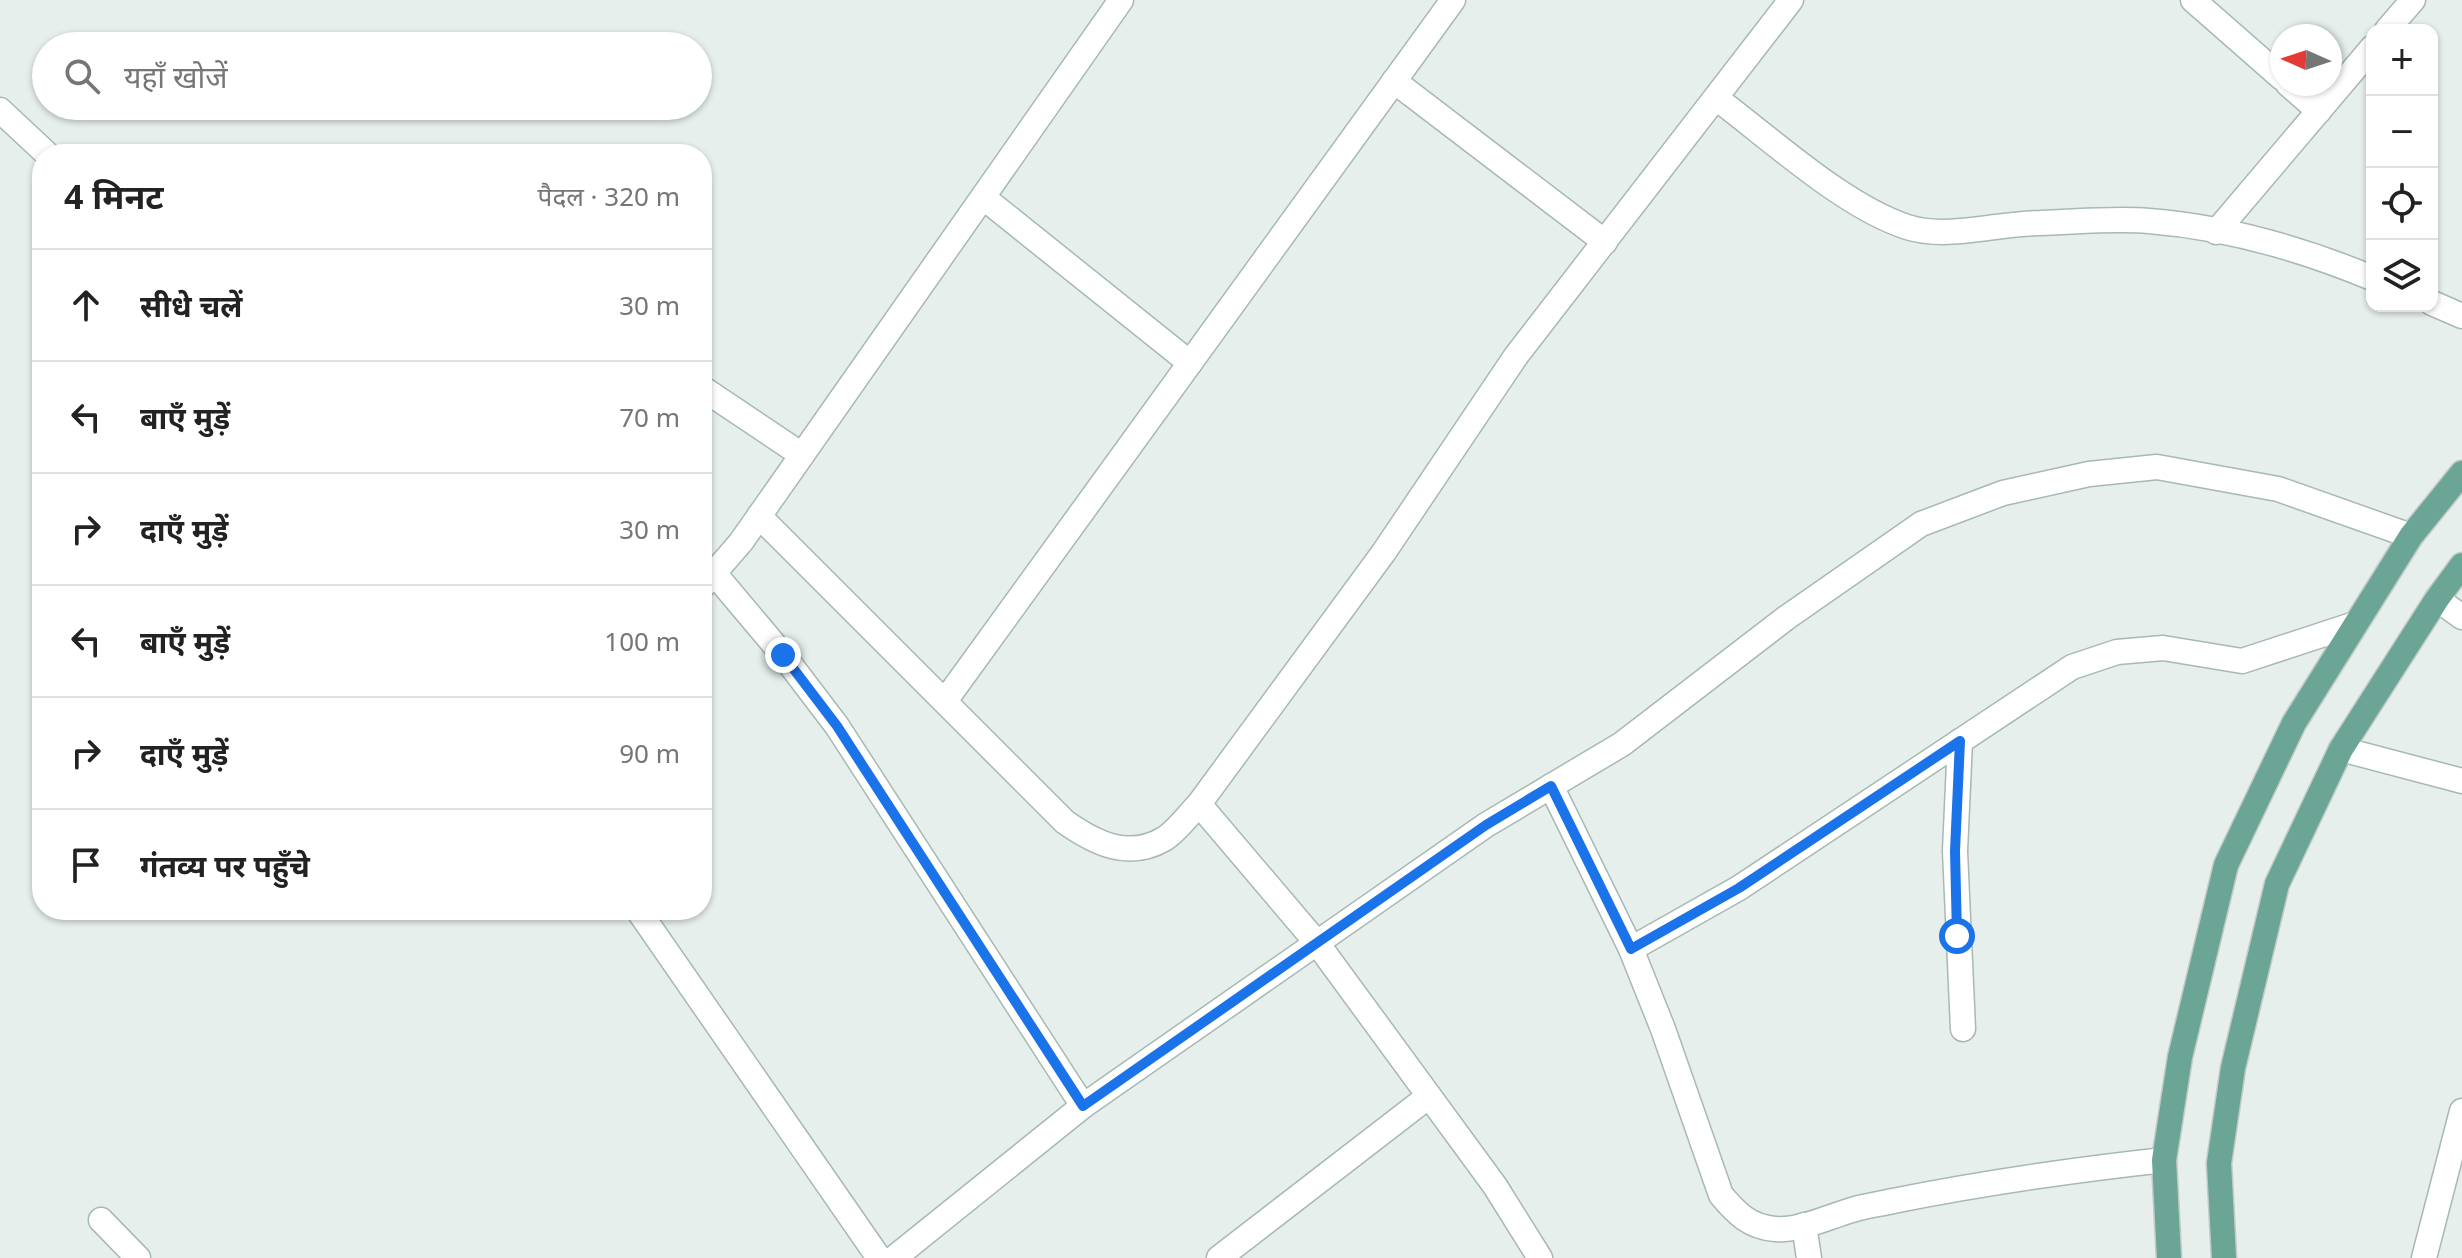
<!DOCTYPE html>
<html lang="hi">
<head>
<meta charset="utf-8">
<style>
  :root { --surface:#fff; --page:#f2f2f2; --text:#222; --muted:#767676; --line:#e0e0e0 }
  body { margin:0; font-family:"Noto Sans","Noto Sans Devanagari",sans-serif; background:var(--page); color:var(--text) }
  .controls { position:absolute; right:24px; top:24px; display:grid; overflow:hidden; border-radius:16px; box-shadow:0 2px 6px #0004 }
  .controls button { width:72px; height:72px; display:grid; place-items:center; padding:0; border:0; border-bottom:2px solid var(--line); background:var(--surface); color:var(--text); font:40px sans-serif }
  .compass { position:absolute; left:2270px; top:24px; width:72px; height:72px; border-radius:50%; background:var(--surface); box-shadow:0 2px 6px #0004; rotate:273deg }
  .stop { position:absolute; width:24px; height:24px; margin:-18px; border:6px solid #1a73e8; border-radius:50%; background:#fff }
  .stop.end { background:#1a73e8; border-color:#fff; box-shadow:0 2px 8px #0008 }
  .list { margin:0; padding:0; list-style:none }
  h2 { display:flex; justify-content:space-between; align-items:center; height:104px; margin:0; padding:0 32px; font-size:34px }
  h2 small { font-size:26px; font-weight:400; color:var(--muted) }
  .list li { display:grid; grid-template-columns:52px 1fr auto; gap:24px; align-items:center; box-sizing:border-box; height:112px; padding:0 32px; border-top:2px solid var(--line) }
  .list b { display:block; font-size:30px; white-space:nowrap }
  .list em { font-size:26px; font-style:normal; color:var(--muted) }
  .icon { flex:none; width:44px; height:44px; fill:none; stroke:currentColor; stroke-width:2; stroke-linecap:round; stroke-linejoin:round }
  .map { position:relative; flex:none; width:2462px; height:1258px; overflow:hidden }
  .search { position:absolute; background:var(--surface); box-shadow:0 2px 6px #0004; left:32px; top:32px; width:680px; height:88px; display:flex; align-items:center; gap:20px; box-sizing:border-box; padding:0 28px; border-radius:44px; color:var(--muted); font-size:30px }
  .panel { position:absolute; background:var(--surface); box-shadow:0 2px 6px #0004; left:32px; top:144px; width:680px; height:776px; border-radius:32px }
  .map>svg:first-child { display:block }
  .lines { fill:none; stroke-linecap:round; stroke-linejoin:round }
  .minor-casing { stroke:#a8b8b2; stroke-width:27 }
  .tertiary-casing { stroke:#a8b8b2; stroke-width:27 }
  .primary-casing { stroke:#c2cac8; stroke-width:27 }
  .minor { stroke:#fff; stroke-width:24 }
  .tertiary { stroke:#fff; stroke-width:24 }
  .primary { stroke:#6aa596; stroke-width:24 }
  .route { stroke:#1a73e8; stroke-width:10 }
</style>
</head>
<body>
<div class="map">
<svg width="2462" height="1258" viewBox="0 0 2462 1258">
  <rect width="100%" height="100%" fill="#e6efeb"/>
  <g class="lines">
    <defs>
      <g id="minor">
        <path d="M2193,0L2282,78"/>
        <path d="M2387,30L2413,0"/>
        <path d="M1394,81L1605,242"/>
        <path d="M2288,84L2319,111"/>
        <path d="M1716,98C1771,139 1843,206 1907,227C1948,240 1997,223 2040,223C2076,222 2113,218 2149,221C2225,227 2302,249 2372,278"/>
        <path d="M984,198L1190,363"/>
        <path d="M2216,232L2372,48"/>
        <path d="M2432,303L2462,316"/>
        <path d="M702,388L802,455"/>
        <path d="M759,516L1065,822C1095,843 1128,860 1164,839C1177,831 1189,814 1199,804L1317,943L1495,1186L1540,1258"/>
        <path d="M714,573L783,655L837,726L1083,1106"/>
        <path d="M702,587L741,542L1121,0"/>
        <path d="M2437,599L2462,617"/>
        <path d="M945,701L1453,0"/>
        <path d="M1960,741L1955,851L1963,1029"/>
        <path d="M2341,749L2462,781"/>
        <path d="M1551,786L1631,949L1663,1029L1721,1195C1737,1214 1750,1227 1775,1229C1800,1231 1828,1217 1852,1210C1865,1206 1880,1204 1893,1201C1983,1183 2073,1170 2164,1160"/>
        <path d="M1199,804L1384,552L1516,356L1791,0"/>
        <path d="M1631,949L1739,888L2072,667L2117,652L2163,648L2242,661L2355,624"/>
        <path d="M101,1220L138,1258"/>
        <path d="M1804,1225L1809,1258"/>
        <path d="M894,1258L1083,1106L1486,825L1622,744L1786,618L1921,524L2003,493L2089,474L2157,467L2278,489L2411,536"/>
        <path d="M1219,1258L1429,1096"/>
        <path d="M2424,1258L2462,1111"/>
      </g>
      <g id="tertiary">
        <path d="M0,110L47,154"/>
        <path d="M638,910L879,1258"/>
      </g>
      <g id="primary">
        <path d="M2169,1258L2164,1160L2180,1057L2226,865L2294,723L2411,536L2462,473"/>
        <path d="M2224,1258L2219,1163L2233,1068L2277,884L2341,749L2437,599L2462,565"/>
      </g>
    </defs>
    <use href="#minor" class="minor-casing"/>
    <use href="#tertiary" class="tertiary-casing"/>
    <use href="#primary" class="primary-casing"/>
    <use href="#minor" class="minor"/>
    <use href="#tertiary" class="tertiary"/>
    <use href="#primary" class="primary"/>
  </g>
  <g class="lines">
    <path class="route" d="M783,655L837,726L1083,1106L1486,825L1551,786L1631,949L1739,888L1960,741L1955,851L1957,936"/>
  </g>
</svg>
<div class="controls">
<button>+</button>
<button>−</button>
<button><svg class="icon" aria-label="locate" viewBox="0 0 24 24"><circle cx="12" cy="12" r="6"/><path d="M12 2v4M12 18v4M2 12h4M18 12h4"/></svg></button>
<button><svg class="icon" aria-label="layers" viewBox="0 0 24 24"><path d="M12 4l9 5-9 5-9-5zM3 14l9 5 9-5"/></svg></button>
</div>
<svg class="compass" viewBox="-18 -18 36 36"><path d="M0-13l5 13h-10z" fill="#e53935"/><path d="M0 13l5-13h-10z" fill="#767676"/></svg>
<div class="stop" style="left:1957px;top:936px"></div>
<div class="stop end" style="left:783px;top:655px"></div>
<div class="search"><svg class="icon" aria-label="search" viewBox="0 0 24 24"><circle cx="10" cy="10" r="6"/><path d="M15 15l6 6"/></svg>यहाँ खोजें</div>
<section class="panel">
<h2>4 मिनट<small>पैदल · 320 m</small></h2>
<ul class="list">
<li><svg class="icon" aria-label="ahead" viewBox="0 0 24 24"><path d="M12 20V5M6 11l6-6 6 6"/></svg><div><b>सीधे चलें</b></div><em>30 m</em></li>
<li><svg class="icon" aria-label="left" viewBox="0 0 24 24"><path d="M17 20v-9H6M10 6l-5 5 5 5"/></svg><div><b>बाएँ मुड़ें</b></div><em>70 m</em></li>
<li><svg class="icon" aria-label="right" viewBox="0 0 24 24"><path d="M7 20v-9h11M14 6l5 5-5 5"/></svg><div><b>दाएँ मुड़ें</b></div><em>30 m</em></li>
<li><svg class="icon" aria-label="left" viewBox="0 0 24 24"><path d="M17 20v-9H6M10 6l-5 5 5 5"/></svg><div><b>बाएँ मुड़ें</b></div><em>100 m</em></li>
<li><svg class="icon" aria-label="right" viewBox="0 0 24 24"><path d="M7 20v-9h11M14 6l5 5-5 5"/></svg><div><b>दाएँ मुड़ें</b></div><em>90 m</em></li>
<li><svg class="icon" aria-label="arrive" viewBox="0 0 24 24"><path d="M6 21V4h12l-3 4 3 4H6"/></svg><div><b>गंतव्य पर पहुँचे</b></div></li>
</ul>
</section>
</div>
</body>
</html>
